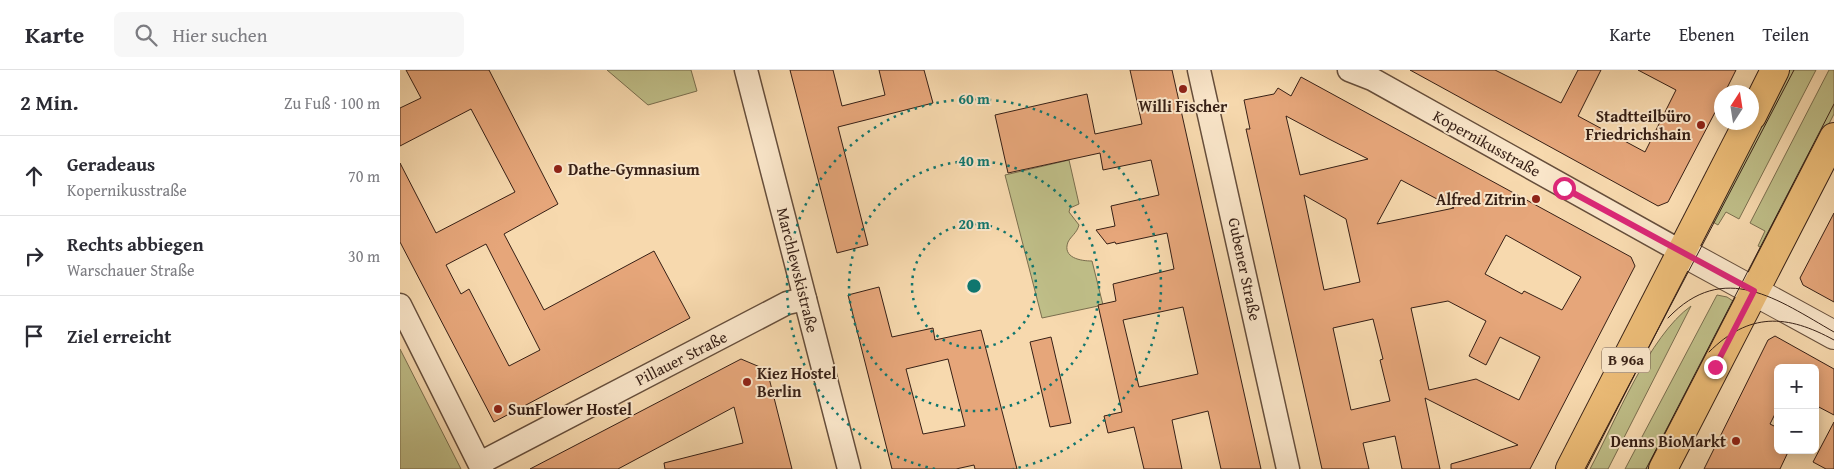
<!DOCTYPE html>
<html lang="de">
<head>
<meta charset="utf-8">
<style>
  :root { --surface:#fff; --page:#f7f7f7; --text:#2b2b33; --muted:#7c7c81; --line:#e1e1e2 }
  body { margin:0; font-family:"Gentium Book Plus",serif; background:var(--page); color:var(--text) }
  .controls { position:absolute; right:15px; bottom:15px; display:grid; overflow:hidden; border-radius:8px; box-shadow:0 2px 12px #0003 }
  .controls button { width:45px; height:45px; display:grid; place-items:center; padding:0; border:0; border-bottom:1px solid var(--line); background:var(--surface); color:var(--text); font:25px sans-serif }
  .compass { position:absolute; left:1314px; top:15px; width:45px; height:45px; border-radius:50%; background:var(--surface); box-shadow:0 2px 12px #0003; rotate:12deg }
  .stop { position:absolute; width:15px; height:15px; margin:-11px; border:4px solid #db2777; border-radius:50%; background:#fff }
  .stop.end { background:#db2777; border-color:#fff; box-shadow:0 1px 5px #0008 }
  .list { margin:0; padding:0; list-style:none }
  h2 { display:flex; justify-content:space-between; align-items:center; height:65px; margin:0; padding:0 20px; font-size:21px }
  h2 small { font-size:16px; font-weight:400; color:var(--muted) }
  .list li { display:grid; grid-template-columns:32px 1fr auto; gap:15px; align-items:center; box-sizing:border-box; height:80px; padding:0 20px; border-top:1px solid var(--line) }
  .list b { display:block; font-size:19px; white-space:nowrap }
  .list p { margin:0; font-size:16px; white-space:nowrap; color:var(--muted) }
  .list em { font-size:16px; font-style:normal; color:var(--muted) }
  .icon { flex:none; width:28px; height:28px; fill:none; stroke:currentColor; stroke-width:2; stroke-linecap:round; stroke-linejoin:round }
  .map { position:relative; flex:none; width:1434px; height:399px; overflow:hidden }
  header { display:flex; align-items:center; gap:30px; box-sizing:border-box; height:70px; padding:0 25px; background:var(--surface); border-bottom:1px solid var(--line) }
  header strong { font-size:24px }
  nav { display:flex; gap:28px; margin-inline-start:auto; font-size:18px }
  .search { width:350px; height:45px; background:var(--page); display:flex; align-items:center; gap:12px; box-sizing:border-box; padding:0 18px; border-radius:8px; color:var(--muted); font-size:19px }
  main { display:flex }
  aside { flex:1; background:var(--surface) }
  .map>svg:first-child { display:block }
  .green { fill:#bfbe88; stroke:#7a6e4e }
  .building { fill:#e6a67a; stroke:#361f15; fill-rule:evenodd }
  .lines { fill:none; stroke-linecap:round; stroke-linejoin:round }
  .minor-casing { stroke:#664e3b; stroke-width:25 }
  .tertiary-casing { stroke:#664e3b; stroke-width:30 }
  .primary-casing { stroke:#361f15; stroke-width:30 }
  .minor { stroke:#fae6ca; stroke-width:22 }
  .tertiary { stroke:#fae6ca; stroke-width:28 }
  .primary { stroke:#ecbc77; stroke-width:28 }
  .tram { stroke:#361f15; stroke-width:1 }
  .route { stroke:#db2777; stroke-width:6 }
  .ring { fill:none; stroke:#0f766e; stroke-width:2.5; stroke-dasharray:2.5 5 }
  .poi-dot { fill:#8f2418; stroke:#fae6ca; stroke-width:2 }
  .labels { text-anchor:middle; stroke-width:4; stroke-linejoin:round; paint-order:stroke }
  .shield { fill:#fae6ca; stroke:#715b4b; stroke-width:1 }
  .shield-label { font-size:15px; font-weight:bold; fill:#361f15 }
  .poi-label { font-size:16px; font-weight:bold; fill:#361f15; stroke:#fae6ca; text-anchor:end }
  .street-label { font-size:16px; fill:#361f15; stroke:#fae6ca }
  .centre { fill:#0f766e; stroke:#fae6ca; stroke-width:2.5 }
  .ring-label { font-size:15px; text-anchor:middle; font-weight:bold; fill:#0f766e; stroke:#fae6ca; stroke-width:4; stroke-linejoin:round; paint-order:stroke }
</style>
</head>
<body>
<header>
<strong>Karte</strong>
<div class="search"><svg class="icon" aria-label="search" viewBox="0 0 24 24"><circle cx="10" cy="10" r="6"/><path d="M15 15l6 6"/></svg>Hier suchen</div>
<nav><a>Karte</a><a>Ebenen</a><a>Teilen</a></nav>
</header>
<main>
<aside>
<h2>2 Min.<small>Zu Fuß · 100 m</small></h2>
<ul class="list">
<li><svg class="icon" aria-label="ahead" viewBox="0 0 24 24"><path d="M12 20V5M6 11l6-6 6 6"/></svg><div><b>Geradeaus</b><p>Kopernikusstraße</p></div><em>70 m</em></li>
<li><svg class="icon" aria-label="right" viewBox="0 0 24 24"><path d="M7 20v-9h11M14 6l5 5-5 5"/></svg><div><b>Rechts abbiegen</b><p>Warschauer Straße</p></div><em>30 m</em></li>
<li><svg class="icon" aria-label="arrive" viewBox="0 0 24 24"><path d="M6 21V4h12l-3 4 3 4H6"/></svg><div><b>Ziel erreicht</b></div></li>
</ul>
</aside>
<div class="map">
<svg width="1434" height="399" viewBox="0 0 1434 399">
  <rect width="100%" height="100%" fill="#f7d9ae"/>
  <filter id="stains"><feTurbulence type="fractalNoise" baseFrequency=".004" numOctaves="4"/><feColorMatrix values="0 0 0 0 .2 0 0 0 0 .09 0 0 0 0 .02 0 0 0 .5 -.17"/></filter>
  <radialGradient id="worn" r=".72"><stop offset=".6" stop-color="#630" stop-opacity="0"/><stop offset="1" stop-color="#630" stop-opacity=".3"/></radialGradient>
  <g class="green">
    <path d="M207,0H291L297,21L248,35Z"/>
    <path d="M1389,0H1416L1339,149L1326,142L1318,155L1311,151Z"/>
    <path d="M1429,0H1434V44L1365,179L1358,176L1365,161L1350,153Z"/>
    <path d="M669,90L679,134L670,138L669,142L679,155C677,163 671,166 668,172C662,188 681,191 692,191L703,235L642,248L605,105Z"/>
    <path d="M1317,225L1327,227L1336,233L1252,399H1225Z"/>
    <path d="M1291,236L1208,399H1190C1215,352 1249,266 1291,236Z"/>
    <path d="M0,279L61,399H0Z"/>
  </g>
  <g class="building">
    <path d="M6,0H89L158,134L104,164L144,240L254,181L290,248L94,352L0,172V93L36,163L115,122L71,39L0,76V38L21,28ZM86,174L140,280L109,296L69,219L61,224L46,195Z"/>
    <path d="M390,0H433L442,36L485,25L479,0H524L533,33L438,57L468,175L437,183Z"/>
    <path d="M730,0H772L861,399H821L808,341L772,350L782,399H744L734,357L708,363L704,346L722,342L698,235L716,231L713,214L774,199L767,163L716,174L715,172L707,174L696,160L715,156L711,136L759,125L751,90L703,100L700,83L608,103L595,45L687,24L695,64L742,54ZM783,237L798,304L739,317L723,250Z"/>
    <path d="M1010,0H1095L1161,33L1178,0H1201L1178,46L1245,82L1276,20L1238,0H1336L1325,22H1322V29L1268,132L1258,136Z"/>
    <path d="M901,7L1231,187L1235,196L1130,399H1051V394L1118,375L1025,328L1040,399H1002L995,366L963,373L969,399H922L846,59H850L844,30L874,24L878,18L891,26ZM886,46L929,69L968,89L900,105ZM1001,110L1054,138L977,154ZM904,125L946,149L960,212L924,220ZM1106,165L1181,207L1162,240L1124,221L1122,224L1085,204ZM1048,231L1086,251L1069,286L1086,295L1100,267L1140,287L1119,330L1076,309L1029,320L1011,238ZM973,249L983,289L980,290L990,331L951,340L933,258Z"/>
    <path d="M1434,143V232L1403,215L1400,208Z"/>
    <path d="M479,217L492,267L533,258L535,270L581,260L617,399H575L574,395L556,399H492L448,225ZM548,289L565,356L523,364L506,299Z"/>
    <path d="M1375,266L1434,299V345L1415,335V298H1378V338L1370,354L1378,358V380H1389L1380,399H1304L1368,270Z"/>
    <path d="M651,267L671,353L650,357L630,272Z"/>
    <path d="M341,289L367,300L392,399H265L264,393L343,373L334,337L218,399H130Z"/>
    <path d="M1434,352V399H1426L1413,392Z"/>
  </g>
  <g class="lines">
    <defs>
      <g id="minor">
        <path d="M346,0L449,399"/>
        <path d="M799,0L888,399"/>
        <path d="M949,0L972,9L1282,182"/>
        <path d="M0,235L82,399"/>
        <path d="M80,393L387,233L405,229"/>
      </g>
      <path id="tertiary" d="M1282,182L1434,265"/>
      <g id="primary">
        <path d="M1352,46L1375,0"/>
        <path d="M1170,399L1348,52"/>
        <path d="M1263,399L1434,67"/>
      </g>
    </defs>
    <use href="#minor" class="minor-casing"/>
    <use href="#tertiary" class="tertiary-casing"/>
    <use href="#primary" class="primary-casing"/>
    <use href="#minor" class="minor"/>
    <use href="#tertiary" class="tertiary"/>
    <use href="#primary" class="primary"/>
    <g class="tram">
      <path d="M1268,248C1324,189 1378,230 1434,262"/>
      <path d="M1309,282C1349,242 1387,244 1434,270"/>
      <path d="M1185,399L1394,0"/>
      <path d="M1246,399L1434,34"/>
    </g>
  </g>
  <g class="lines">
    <path class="route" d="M1164,118L1354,221L1315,297"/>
  </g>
  <g class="ring">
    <circle cx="574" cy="216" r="62"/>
    <circle cx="574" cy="216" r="125"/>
    <path d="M535 399A187 187 0 1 1 613 399"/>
  </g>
  <g class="poi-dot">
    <circle cx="783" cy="19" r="5"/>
    <circle cx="1301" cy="55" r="5"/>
    <circle cx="158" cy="99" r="5"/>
    <circle cx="1136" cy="129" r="5"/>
    <circle cx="347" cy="312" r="5"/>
    <circle cx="98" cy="339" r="5"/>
    <circle cx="1336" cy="371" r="5"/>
  </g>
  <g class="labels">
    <rect class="shield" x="1202" y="277.5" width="48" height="25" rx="4"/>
    <g class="shield-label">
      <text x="1226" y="295">B 96a</text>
    </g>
    <g class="poi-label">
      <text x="783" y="42" text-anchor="middle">Willi Fischer</text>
      <text x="1291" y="52">Stadtteilbüro<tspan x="1291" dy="18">Friedrichshain</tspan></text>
      <text x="168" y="105" text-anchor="start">Dathe-Gymnasium</text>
      <text x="1126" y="135">Alfred Zitrin</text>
      <text x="357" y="309" text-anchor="start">Kiez Hostel<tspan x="357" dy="18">Berlin</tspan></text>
      <text x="108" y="345" text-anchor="start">SunFlower Hostel</text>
      <text x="1326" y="377">Denns BioMarkt</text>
    </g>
    <g class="street-label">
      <text transform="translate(1087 73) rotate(29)" y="6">Kopernikusstraße</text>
      <text transform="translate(845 199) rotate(78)" y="6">Gubener Straße</text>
      <text transform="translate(398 200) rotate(76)" y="6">Marchlewskistraße</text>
      <text transform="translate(281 288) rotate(-27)" y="6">Pillauer Straße</text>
    </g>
  </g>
  <circle cx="574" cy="216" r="8" class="centre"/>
  <g class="ring-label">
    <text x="574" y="34">60 m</text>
    <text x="574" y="96">40 m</text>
    <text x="574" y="159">20 m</text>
  </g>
  <rect width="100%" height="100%" filter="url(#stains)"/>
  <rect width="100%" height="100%" fill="url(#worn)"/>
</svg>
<div class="controls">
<button>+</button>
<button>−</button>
</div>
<svg class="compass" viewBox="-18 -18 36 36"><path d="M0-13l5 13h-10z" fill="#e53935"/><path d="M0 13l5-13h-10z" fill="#7c7c81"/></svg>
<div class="stop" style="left:1164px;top:118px"></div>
<div class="stop end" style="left:1315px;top:297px"></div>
</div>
</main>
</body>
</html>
